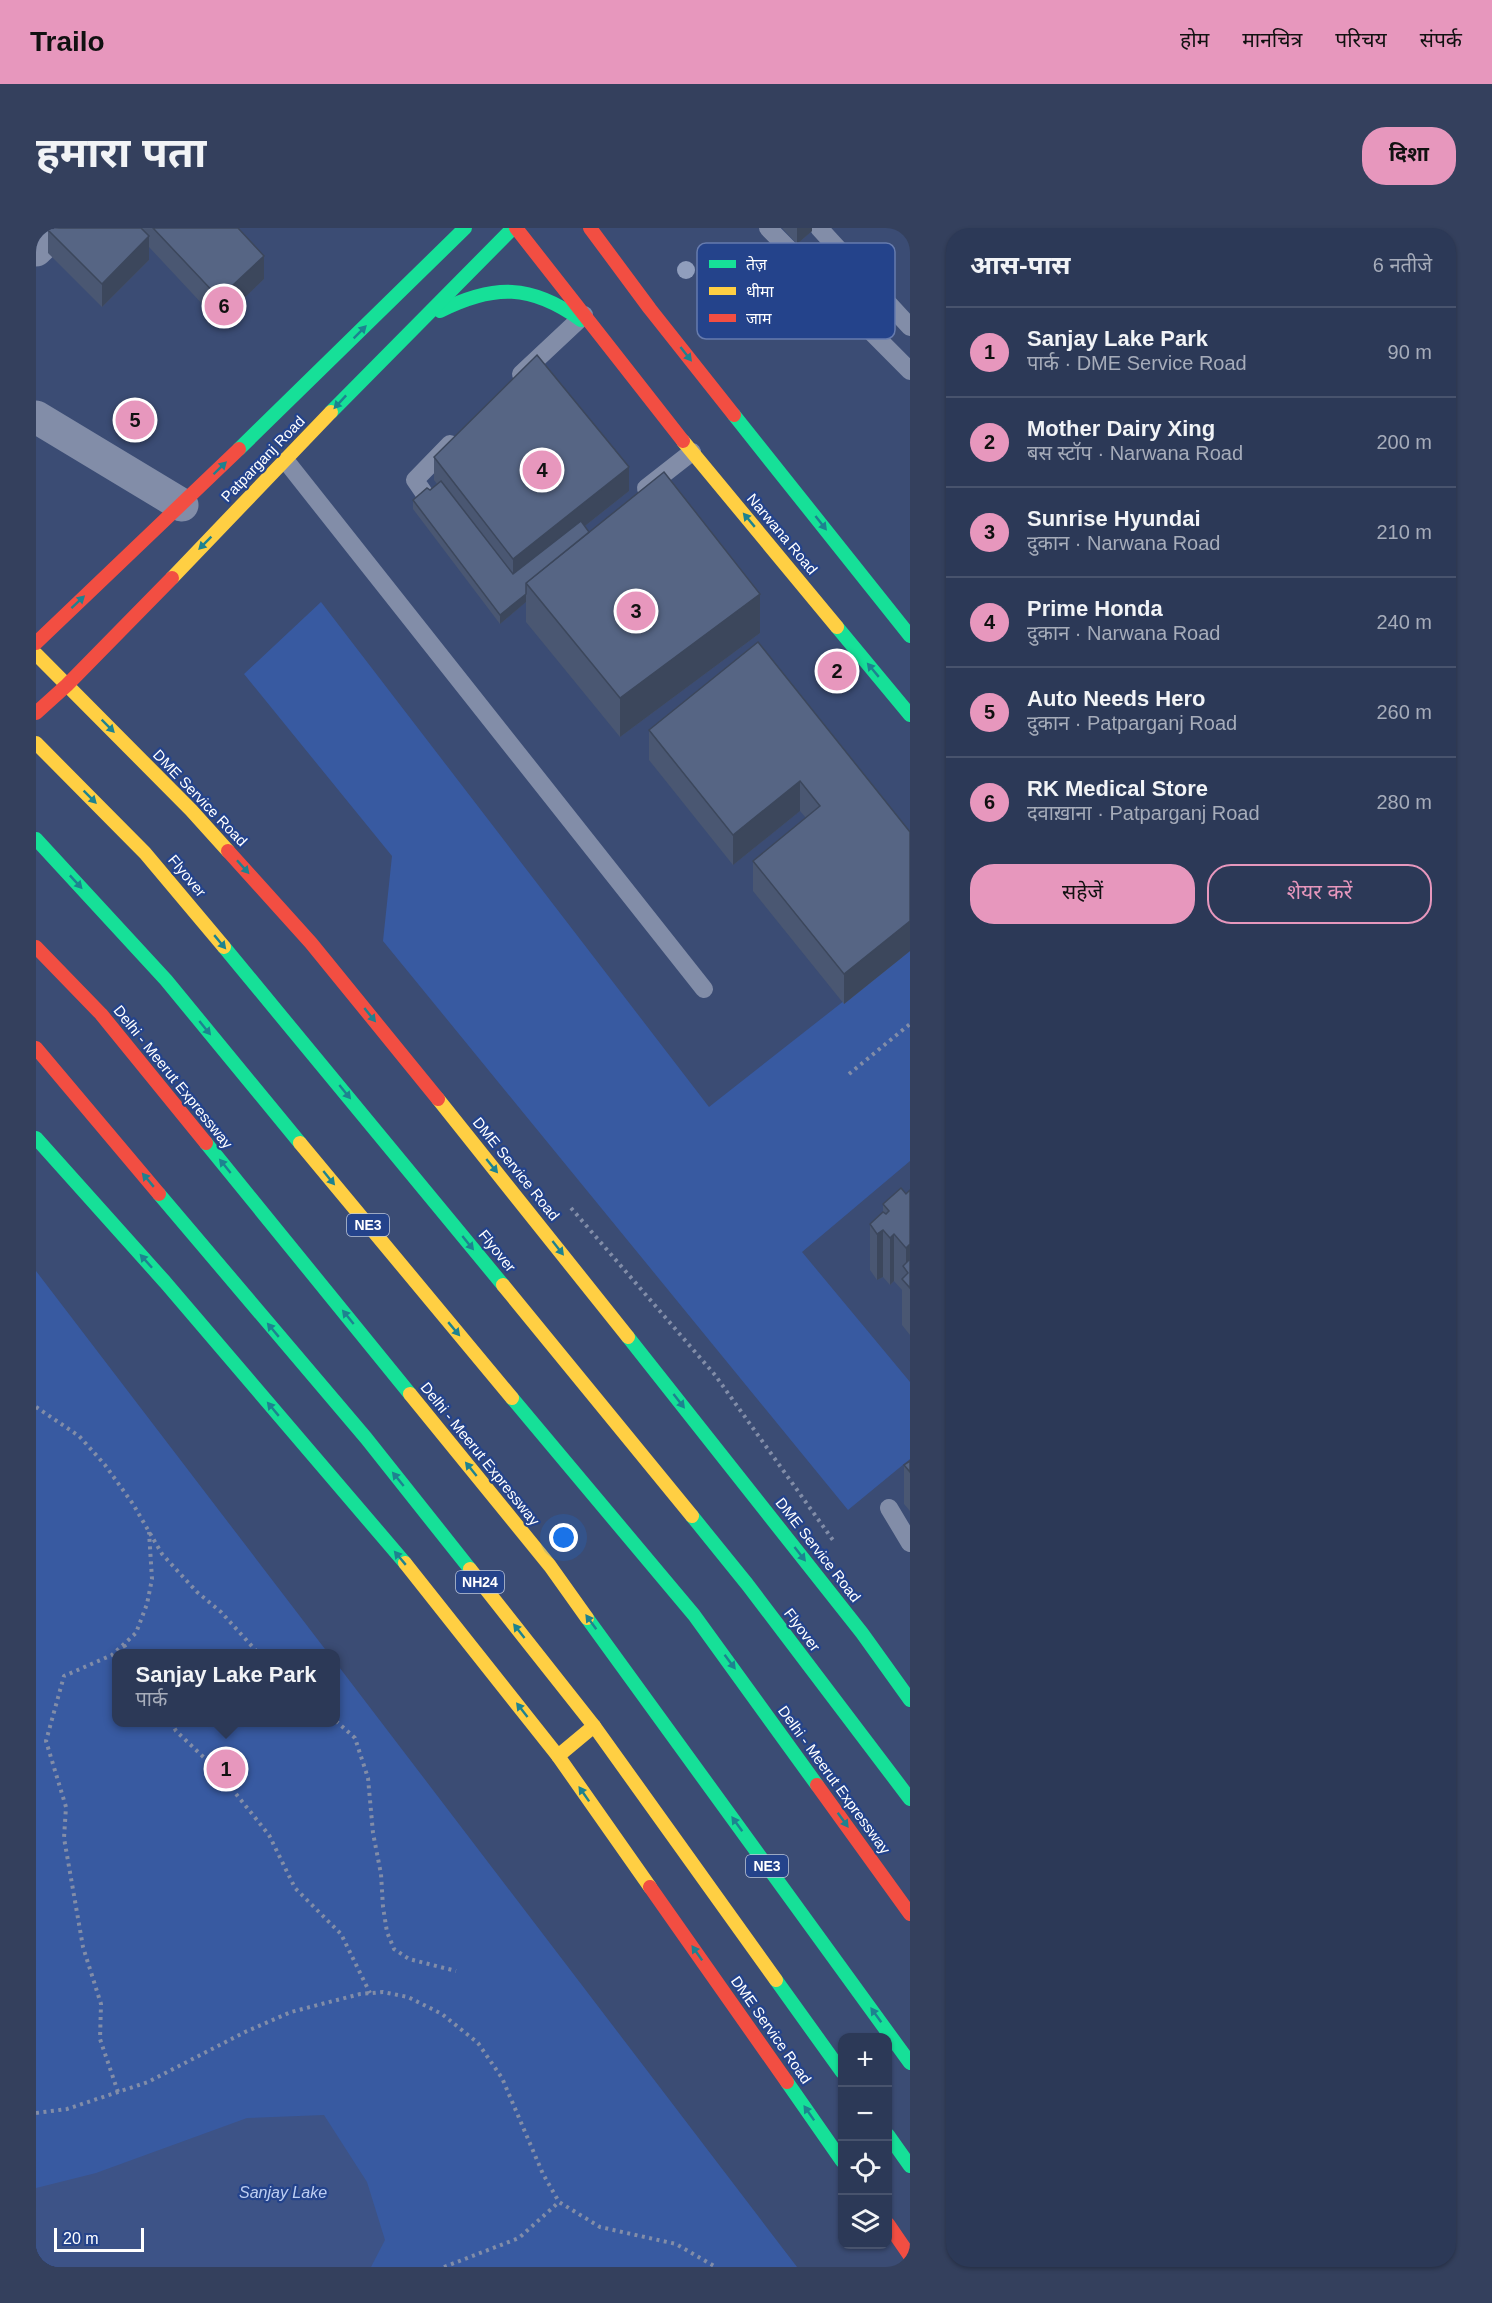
<!DOCTYPE html>
<html lang="hi">
<head>
<meta charset="utf-8">
<style>
  :root { --surface:#2c3957; --page:#34405d; --text:#f1f3f6; --muted:#a6acba; --line:#48536d; --accent:#e797bd }
  body { margin:0; font-family:Arial,"Noto Sans Devanagari",sans-serif; background:var(--page); color:var(--text) }
  .controls { position:absolute; right:18px; bottom:18px; display:grid; overflow:hidden; border-radius:12px; box-shadow:0 2px 4px #0004 }
  .controls button { width:54px; height:54px; display:grid; place-items:center; padding:0; border:0; border-bottom:2px solid var(--line); background:var(--surface); color:var(--text); font:30px sans-serif }
  .scale { position:absolute; left:18px; bottom:15px; width:90px; box-sizing:border-box; padding-left:6px; border:3px solid #fff; border-top:0; font-size:16px; line-height:21px; white-space:nowrap; color:#fff; -webkit-text-stroke:4px #24438b; paint-order:stroke }
  .you { position:absolute; left:528px; top:1310px; width:21px; height:21px; margin:-15px; border:4px solid #fff; border-radius:50%; background:#1a73e8; box-shadow:0 0 0 9px #1a73e833 }
  .badge { display:grid; place-items:center; width:39px; height:39px; border-radius:50%; background:var(--accent); color:#111; font-size:20px; font-weight:700 }
  .pin { position:absolute; translate:-50% -50%; border:3px solid #fff; box-shadow:0 2px 6px #0006 }
  .popup { position:absolute; left:76px; top:1421px; width:228px; height:78px; box-sizing:border-box; display:grid; place-content:center; border-radius:12px; background:var(--surface); filter:drop-shadow(0 2px 4px #0005); font-size:20px; white-space:nowrap; color:var(--muted) }
  .popup b { font-size:22px; color:var(--text) }
  .popup::after { content:''; position:absolute; left:50%; top:100%; margin-left:-12px; border:12px solid transparent; border-top-color:var(--surface) }
  .list { margin:0; padding:0; list-style:none }
  h2 { display:flex; justify-content:space-between; align-items:center; height:78px; margin:0; padding:0 24px; font-size:26px }
  h2 small { font-size:20px; font-weight:400; color:var(--muted) }
  .list li { display:grid; grid-template-columns:39px 1fr auto; gap:18px; align-items:center; box-sizing:border-box; height:90px; padding:0 24px; border-top:2px solid var(--line) }
  .list b { display:block; font-size:22px; white-space:nowrap }
  .list p { margin:0; font-size:20px; white-space:nowrap; color:var(--muted) }
  .list em { font-size:20px; font-style:normal; color:var(--muted) }
  .actions { display:flex; gap:12px; padding:18px 24px }
  .actions a { flex:1; padding:14px 0; border:2px solid var(--accent); border-radius:24px; text-align:center; font-size:21px; color:var(--accent) }
  .actions .main { background:var(--accent); color:#111 }
  .icon { flex:none; width:33px; height:33px; fill:none; stroke:currentColor; stroke-width:2; stroke-linecap:round; stroke-linejoin:round }
  .map { position:relative; flex:none; width:874px; height:2039px; overflow:hidden; border-radius:24px }
  header { display:flex; align-items:center; gap:36px; box-sizing:border-box; height:84px; padding:0 30px; background:var(--accent); color:#111 }
  header strong { font-size:28px }
  nav { display:flex; gap:33px; margin-inline-start:auto; font-size:21px }
  .intro { display:flex; align-items:center; justify-content:space-between; box-sizing:border-box; height:144px; padding:0 36px }
  h1 { margin:0; font-size:42px }
  .button { padding:15px 27px; border-radius:24px; background:var(--accent); color:#111; font-size:21px; font-weight:700 }
  main { display:flex; gap:36px; padding:0 36px }
  aside { flex:1; background:var(--surface); border-radius:24px; box-shadow:0 2px 4px #0004 }
  .map>svg:first-child { display:block }
  .green { fill:#385aa1 }
  .water { fill:#3d5387 }
  .lines { fill:none; stroke-linecap:round; stroke-linejoin:round }
  .path { stroke:#828da8; stroke-width:4; stroke-dasharray:3 4.5; stroke-linecap:butt }
  .lane { stroke:#828da8; stroke-width:18 }
  .street { stroke:#828da8; stroke-width:33 }
  .fast { stroke:#16e098; stroke-width:14 }
  .slow { stroke:#ffcf43; stroke-width:14 }
  .jam { stroke:#f24e42; stroke-width:14 }
  .tree { fill:#909ebd }
  .wall { fill:#4a5772 }
  .shaded-wall { fill:#3c475c }
  .building { fill:#566584; stroke:#3c475c; stroke-width:1.5 }
  .oneway { fill:#1e8290 }
  .labels { text-anchor:middle; stroke-width:4.5; stroke-linejoin:round; paint-order:stroke }
  .shield { fill:#24438b; stroke:#bdc7dc; stroke-width:1.5 }
  .shield-label { font-size:14px; font-weight:bold; fill:#fff }
  .street-label { font-size:15px; fill:#fff; stroke:#24438b }
  .water-label { font-size:16px; font-style:italic; fill:#bdcef2; stroke:#24438b }
  .key { fill:#24438b; stroke:#667bae; stroke-width:1.5 }
  .key-label { font-size:16px; fill:#fff }
</style>
</head>
<body>
<header>
<strong>Trailo</strong>
<nav><a>होम</a><a>मानचित्र</a><a>परिचय</a><a>संपर्क</a></nav>
</header>
<div class="intro"><h1>हमारा पता</h1><a class="button">दिशा</a></div>
<main>
<div class="map">
<svg width="874" height="2039" viewBox="0 0 874 2039">
  <rect width="100%" height="100%" fill="#3b4c74"/>
  <g class="green">
    <path d="M285,374L673,879L874,721V933L766,1024L874,1154V1231L812,1282L347,713L356,628L208,446Z"/>
    <path d="M0,1043L292,1425L80,1426V1494H300V1435L761,2039H0Z"/>
  </g>
  <path class="water" d="M288,1887L331,1954L349,2012L335,2039H0V1960L60,1945L211,1890Z"/>
  <g class="lines">
    <g class="path">
      <path d="M813,846L874,796"/>
      <path d="M535,980L679,1147L799,1315"/>
      <path d="M0,1179L43,1208L53,1219L69,1237L97,1276L126,1326L161,1364L185,1384L223,1426"/>
      <path d="M88,1417L93,1426"/>
      <path d="M300,1493L319,1510L332,1550L337,1605L345,1646L347,1679L351,1704L358,1721L373,1731L420,1743"/>
      <path d="M135,1494L140,1503L180,1541L233,1607L259,1660L305,1706L334,1765"/>
      <path d="M82,1864L64,1811L65,1776L47,1719L28,1610L30,1579L10,1513L28,1448L76,1427L100,1405L111,1376L116,1351L113,1304"/>
      <path d="M0,1885L31,1881L112,1854L209,1804L255,1784L324,1766L347,1764L372,1769L406,1786L442,1815L466,1850L507,1946L523,1974L564,1999L640,2016L680,2039"/>
      <path d="M408,2039L483,2010L523,1974"/>
    </g>
    <g class="lane">
      <path d="M732,0L874,143"/>
      <path d="M783,0L874,99"/>
      <path d="M485,146L548,87"/>
      <path d="M250,233L668,761"/>
      <path d="M610,260L656,224"/>
      <path d="M401,284L379,252L414,216"/>
      <path d="M853,1280L874,1315"/>
    </g>
    <g class="street">
      <path d="M0,22L23,0"/>
      <path d="M0,189L146,277"/>
    </g>
    <g class="fast">
      <path d="M404,83C458,56 495,56 545,92"/>
      <path d="M295,184L477,0"/>
      <path d="M698,187L874,408"/>
      <path d="M203,221L429,0"/>
      <path d="M801,399L874,487"/>
      <path d="M0,611L130,752L264,915"/>
      <path d="M188,719L467,1057"/>
      <path d="M0,910L129,1054L369,1335"/>
      <path d="M170,915L374,1166"/>
      <path d="M123,966L330,1210L434,1341"/>
      <path d="M592,1109L826,1405L874,1472"/>
      <path d="M476,1170L658,1387L781,1557"/>
      <path d="M656,1288L711,1356L874,1571"/>
      <path d="M551,1390L874,1835"/>
      <path d="M740,1752L806,1844"/>
      <path d="M751,1854L806,1933"/>
      <path d="M852,1907L874,1938"/>
    </g>
    <g class="slow">
      <path d="M647,213L801,399"/>
      <path d="M136,350L295,184"/>
      <path d="M0,426L155,582L192,623"/>
      <path d="M0,515L109,625L188,719"/>
      <path d="M402,871L592,1109"/>
      <path d="M264,915L476,1170"/>
      <path d="M467,1057L656,1288"/>
      <path d="M374,1166L514,1338L551,1390"/>
      <path d="M369,1335L522,1528L614,1659"/>
      <path d="M434,1341L558,1498L740,1752"/>
      <path d="M522,1528L558,1498"/>
    </g>
    <g class="jam">
      <path d="M480,0L647,213"/>
      <path d="M554,0L614,81L698,187"/>
      <path d="M0,415L203,221"/>
      <path d="M0,485L31,457L136,350"/>
      <path d="M192,623L275,715L402,871"/>
      <path d="M0,719L65,786L170,915"/>
      <path d="M0,820L123,966"/>
      <path d="M781,1557L874,1686"/>
      <path d="M614,1659L751,1854"/>
      <path d="M852,1996L874,2028"/>
    </g>
  </g>
  <circle class="tree" cx="650" cy="42" r="9"/>
  <g class="wall">
    <path d="M14,0H202L228,51L183,94L113,19V32L66,79L12,25V2Z"/>
    <path d="M746,0H776V3L761,16Z"/>
    <path d="M398,229L593,263L549,298L553,304L724,405L584,509L490,394V374L464,396L377,281V272L394,262L401,256L398,252Z"/>
    <path d="M722,414L874,604V723L808,776L717,663V633L770,590L764,583L697,637L613,532V502Z"/>
    <path d="M874,962V1107L866,1097V1062L858,1053L854,1057L847,1049L841,1052L834,1042V996L847,984V976L870,966Z"/>
    <path d="M874,1233V1283L868,1276V1237Z"/>
  </g>
  <g class="shaded-wall">
    <path d="M761,0H776V3L761,16Z"/>
    <path d="M113,8V32L66,79V56Z"/>
    <path d="M228,28V51L183,94V70Z"/>
    <path d="M593,239V263L477,355V331Z"/>
    <path d="M490,366V374L464,396V387Z"/>
    <path d="M724,366V405L584,509V470Z"/>
    <path d="M764,553V583L697,637V607Z"/>
    <path d="M874,693V723L808,776V746Z"/>
    <path d="M847,1002V1049L841,1052V1006Z"/>
    <path d="M858,1006V1053L854,1057V1010Z"/>
    <path d="M874,1016V1060L872,1045L870,1042V1020Z"/>
  </g>
  <g class="building">
    <path d="M14,0H105L113,8L66,56L12,2Z"/>
    <path d="M117,0H202L228,28L183,70Z"/>
    <path d="M501,127L593,239L477,331L398,229Z"/>
    <path d="M628,244L724,366L584,470L490,355Z"/>
    <path d="M405,253L477,346L545,293L553,304L490,355V366L464,387L377,272L391,260L394,262Z"/>
    <path d="M722,414L874,604V693L808,746L717,633L784,578L764,553L697,607L613,502Z"/>
    <path d="M865,960L870,966L874,962V1016L870,1020L858,1006L854,1010L847,1002L841,1006L834,996L847,984L850,986L853,983L847,976Z"/>
    <path d="M874,1031V1060L866,1051L872,1045L867,1038Z"/>
    <path d="M874,1233V1244L868,1237Z"/>
  </g>
  <defs><path id="oneway-solid" d="M-6-.8H1V-3.2L6.5 0L1 3.2V.8H-6Z" transform="scale(1.5)"/></defs>
  <g class="oneway">
    <use href="#oneway-solid" transform="translate(324 104) rotate(-45)"/>
    <use href="#oneway-solid" transform="translate(650 126) rotate(52)"/>
    <use href="#oneway-solid" transform="translate(304 174) rotate(133)"/>
    <use href="#oneway-solid" transform="translate(184 240) rotate(-44)"/>
    <use href="#oneway-solid" transform="translate(713 292) rotate(-130)"/>
    <use href="#oneway-solid" transform="translate(785 295) rotate(52)"/>
    <use href="#oneway-solid" transform="translate(169 315) rotate(135)"/>
    <use href="#oneway-solid" transform="translate(42 374) rotate(-43)"/>
    <use href="#oneway-solid" transform="translate(837 442) rotate(-130)"/>
    <use href="#oneway-solid" transform="translate(72 498) rotate(45)"/>
    <use href="#oneway-solid" transform="translate(54 569) rotate(45)"/>
    <use href="#oneway-solid" transform="translate(207 639) rotate(48)"/>
    <use href="#oneway-solid" transform="translate(40 654) rotate(47)"/>
    <use href="#oneway-solid" transform="translate(184 714) rotate(50)"/>
    <use href="#oneway-solid" transform="translate(334 787) rotate(51)"/>
    <use href="#oneway-solid" transform="translate(169 800) rotate(51)"/>
    <use href="#oneway-solid" transform="translate(309 864) rotate(51)"/>
    <use href="#oneway-solid" transform="translate(189 938) rotate(-129)"/>
    <use href="#oneway-solid" transform="translate(456 938) rotate(51)"/>
    <use href="#oneway-solid" transform="translate(293 950) rotate(51)"/>
    <use href="#oneway-solid" transform="translate(112 952) rotate(-130)"/>
    <use href="#oneway-solid" transform="translate(432 1015) rotate(51)"/>
    <use href="#oneway-solid" transform="translate(522 1020) rotate(52)"/>
    <use href="#oneway-solid" transform="translate(110 1033) rotate(-132)"/>
    <use href="#oneway-solid" transform="translate(312 1089) rotate(-129)"/>
    <use href="#oneway-solid" transform="translate(418 1101) rotate(50)"/>
    <use href="#oneway-solid" transform="translate(237 1102) rotate(-130)"/>
    <use href="#oneway-solid" transform="translate(643 1173) rotate(52)"/>
    <use href="#oneway-solid" transform="translate(237 1181) rotate(-130)"/>
    <use href="#oneway-solid" transform="translate(435 1241) rotate(-129)"/>
    <use href="#oneway-solid" transform="translate(362 1251) rotate(-129)"/>
    <use href="#oneway-solid" transform="translate(764 1326) rotate(52)"/>
    <use href="#oneway-solid" transform="translate(364 1330) rotate(-130)"/>
    <use href="#oneway-solid" transform="translate(555 1394) rotate(-126)"/>
    <use href="#oneway-solid" transform="translate(483 1403) rotate(-128)"/>
    <use href="#oneway-solid" transform="translate(694 1434) rotate(53)"/>
    <use href="#oneway-solid" transform="translate(486 1482) rotate(-128)"/>
    <use href="#oneway-solid" transform="translate(548 1566) rotate(-125)"/>
    <use href="#oneway-solid" transform="translate(807 1592) rotate(54)"/>
    <use href="#oneway-solid" transform="translate(701 1596) rotate(-126)"/>
    <use href="#oneway-solid" transform="translate(661 1725) rotate(-125)"/>
    <use href="#oneway-solid" transform="translate(840 1787) rotate(-126)"/>
    <use href="#oneway-solid" transform="translate(773 1885) rotate(-125)"/>
  </g>
  <g class="labels">
    <g class="shield">
      <rect x="311" y="986" width="42" height="22" rx="4.5"/>
      <rect x="420" y="1343" width="48" height="22" rx="4.5"/>
      <rect x="710" y="1627" width="42" height="22" rx="4.5"/>
    </g>
    <g class="shield-label">
      <text x="332" y="1002">NE3</text>
      <text x="444" y="1359">NH24</text>
      <text x="731" y="1643">NE3</text>
    </g>
    <g class="street-label">
      <text transform="translate(227 231) rotate(-46)" y="5">Patparganj Road</text>
      <text transform="translate(746 306) rotate(50)" y="5">Narwana Road</text>
      <text transform="translate(164 570) rotate(46)" y="5">DME Service Road</text>
      <text transform="translate(151 648) rotate(50)" y="5">Flyover</text>
      <text transform="translate(137 849) rotate(51)" y="5">Delhi - Meerut Expressway</text>
      <text transform="translate(480 941) rotate(51)" y="5">DME Service Road</text>
      <text transform="translate(461 1023) rotate(51)" y="5">Flyover</text>
      <text transform="translate(444 1226) rotate(51)" y="5">Delhi - Meerut Expressway</text>
      <text transform="translate(782 1322) rotate(52)" y="5">DME Service Road</text>
      <text transform="translate(766 1402) rotate(53)" y="5">Flyover</text>
      <text transform="translate(798 1552) rotate(54)" y="5">Delhi - Meerut Expressway</text>
      <text transform="translate(735 1802) rotate(55)" y="5">DME Service Road</text>
    </g>
    <g class="water-label">
      <text x="247" y="1970">Sanjay Lake</text>
    </g>
  </g>
  <rect x="661" y="15" width="198" height="96" rx="9" class="key"/>
  <rect x="673" y="32" width="27" height="8" fill="#16e098"/>
  <rect x="673" y="59" width="27" height="8" fill="#ffcf43"/>
  <rect x="673" y="86" width="27" height="8" fill="#f24e42"/>
  <g class="key-label">
    <text x="710" y="42">तेज़</text>
    <text x="710" y="69">धीमा</text>
    <text x="710" y="96">जाम</text>
  </g>
</svg>
<div class="controls">
<button>+</button>
<button>−</button>
<button><svg class="icon" aria-label="locate" viewBox="0 0 24 24"><circle cx="12" cy="12" r="6"/><path d="M12 2v4M12 18v4M2 12h4M18 12h4"/></svg></button>
<button><svg class="icon" aria-label="layers" viewBox="0 0 24 24"><path d="M12 4l9 5-9 5-9-5zM3 14l9 5 9-5"/></svg></button>
</div>
<div class="scale">20 m</div>
<div class="you"></div>
<div class="pin badge" style="left:190px;top:1541px">1</div>
<div class="popup"><b>Sanjay Lake Park</b>पार्क</div>
<div class="pin badge" style="left:801px;top:443px">2</div>
<div class="pin badge" style="left:600px;top:383px">3</div>
<div class="pin badge" style="left:506px;top:242px">4</div>
<div class="pin badge" style="left:99px;top:192px">5</div>
<div class="pin badge" style="left:188px;top:78px">6</div>
</div>
<aside>
<h2>आस-पास<small>6 नतीजे</small></h2>
<ul class="list">
<li><span class="badge">1</span><div><b>Sanjay Lake Park</b><p>पार्क · DME Service Road</p></div><em>90 m</em></li>
<li><span class="badge">2</span><div><b>Mother Dairy Xing</b><p>बस स्टॉप · Narwana Road</p></div><em>200 m</em></li>
<li><span class="badge">3</span><div><b>Sunrise Hyundai</b><p>दुकान · Narwana Road</p></div><em>210 m</em></li>
<li><span class="badge">4</span><div><b>Prime Honda</b><p>दुकान · Narwana Road</p></div><em>240 m</em></li>
<li><span class="badge">5</span><div><b>Auto Needs Hero</b><p>दुकान · Patparganj Road</p></div><em>260 m</em></li>
<li><span class="badge">6</span><div><b>RK Medical Store</b><p>दवाख़ाना · Patparganj Road</p></div><em>280 m</em></li>
</ul>
<div class="actions"><a class="main">सहेजें</a><a>शेयर करें</a></div>
</aside>
</main>
</body>
</html>
